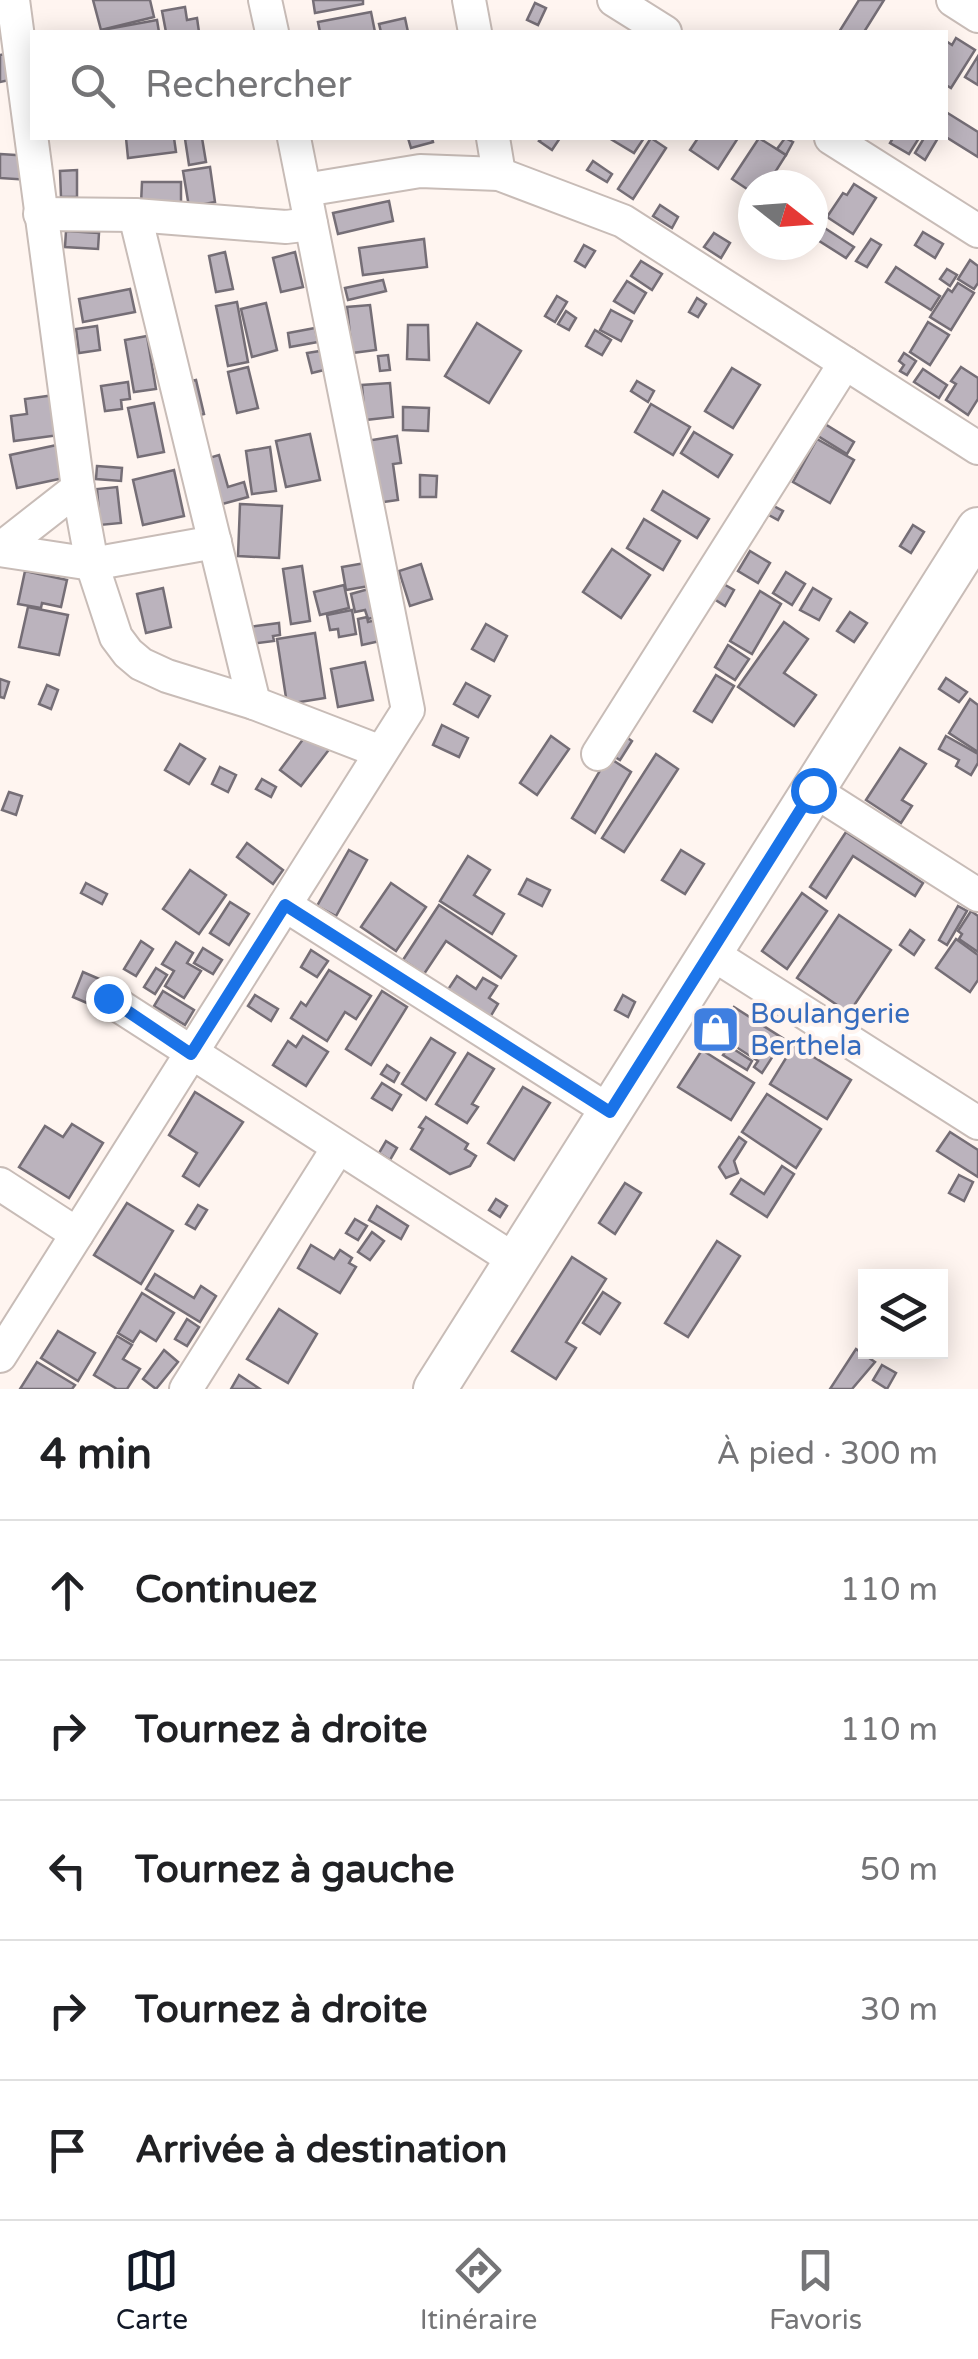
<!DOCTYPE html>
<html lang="fr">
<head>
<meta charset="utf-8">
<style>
  :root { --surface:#fff; --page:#f6f6f6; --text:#202124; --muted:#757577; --line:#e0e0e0; --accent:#111827 }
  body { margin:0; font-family:"Varela Round",sans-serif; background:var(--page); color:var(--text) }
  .controls { position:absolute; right:30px; bottom:30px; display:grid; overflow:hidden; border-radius:0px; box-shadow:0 5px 25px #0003 }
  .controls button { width:90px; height:90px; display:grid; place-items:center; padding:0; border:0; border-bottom:2px solid var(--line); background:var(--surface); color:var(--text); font:50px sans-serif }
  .compass { position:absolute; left:738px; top:170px; width:90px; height:90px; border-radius:50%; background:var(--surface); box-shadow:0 5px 25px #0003; rotate:107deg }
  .stop { position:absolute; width:30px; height:30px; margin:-22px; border:8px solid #1a73e8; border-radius:50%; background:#fff }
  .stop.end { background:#1a73e8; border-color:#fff; box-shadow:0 2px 10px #0008 }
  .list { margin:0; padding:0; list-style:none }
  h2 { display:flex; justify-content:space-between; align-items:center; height:130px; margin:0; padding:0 40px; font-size:42px }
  h2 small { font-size:32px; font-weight:400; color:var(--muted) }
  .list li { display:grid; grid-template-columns:65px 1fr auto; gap:30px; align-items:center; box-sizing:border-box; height:140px; padding:0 40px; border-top:2px solid var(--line) }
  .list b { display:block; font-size:38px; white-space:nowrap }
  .list em { font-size:32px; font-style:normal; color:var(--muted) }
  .icon { flex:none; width:55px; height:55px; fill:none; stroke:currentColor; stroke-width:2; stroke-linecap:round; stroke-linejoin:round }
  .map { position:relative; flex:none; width:978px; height:1389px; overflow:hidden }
  .search { position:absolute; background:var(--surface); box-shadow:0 5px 25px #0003; left:30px; right:30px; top:30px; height:110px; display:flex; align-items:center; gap:25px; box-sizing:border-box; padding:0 35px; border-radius:0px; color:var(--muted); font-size:38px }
  .sheet { height:830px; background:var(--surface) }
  nav { display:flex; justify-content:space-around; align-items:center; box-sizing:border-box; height:140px; border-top:2px solid var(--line); background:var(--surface); font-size:28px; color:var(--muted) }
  nav a { display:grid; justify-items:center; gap:5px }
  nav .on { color:var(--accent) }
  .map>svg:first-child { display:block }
  .building { fill:#bbb3bd; stroke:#756e76; stroke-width:2.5 }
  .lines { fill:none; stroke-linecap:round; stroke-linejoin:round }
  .minor-casing { stroke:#c8bcb7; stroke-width:36 }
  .major-casing { stroke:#c8bcb7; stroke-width:46 }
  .minor { stroke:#fff; stroke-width:32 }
  .major { stroke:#fff; stroke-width:42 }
  .route { stroke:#1a73e8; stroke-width:12 }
  .labels { text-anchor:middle; stroke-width:8; stroke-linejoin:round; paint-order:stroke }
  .shop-label { font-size:28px; fill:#366cbe; stroke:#fff5f0; text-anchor:start }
</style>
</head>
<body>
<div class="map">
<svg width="978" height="1389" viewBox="0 0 978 1389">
  <rect width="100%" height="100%" fill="#fff5f0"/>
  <g class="building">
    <path d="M93,0H150L154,17L101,30Z"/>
    <path d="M313,0H363V4L315,13Z"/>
    <path d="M859,0H884L864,32H839Z"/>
    <path d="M535,3L546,8L538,25L527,20Z"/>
    <path d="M185,7L187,20L197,18L199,32H166L162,11Z"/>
    <path d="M371,12L375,32H320L318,22Z"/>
    <path d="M405,18L408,32H381L379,24Z"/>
    <path d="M157,20L159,32H102V30Z"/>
    <path d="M956,38L975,50L951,88L946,85V41L952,45Z"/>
    <path d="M11,53L14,79L0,82V55Z"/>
    <path d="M978,56V85L965,77Z"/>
    <path d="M946,112L978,132V157L946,137Z"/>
    <path d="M126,138H174L176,152L128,158Z"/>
    <path d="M202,138L206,162L189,165L185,139Z"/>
    <path d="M408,138H432L433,142L411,148Z"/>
    <path d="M542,138H560L552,150L539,141Z"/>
    <path d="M609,138H644L634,153Z"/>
    <path d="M651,138L666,148L633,199L618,189Z"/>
    <path d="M698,138H738L718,169L690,150Z"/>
    <path d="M759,138L786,155L767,185H753V193L732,179Z"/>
    <path d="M785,138L793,142L786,155L777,149Z"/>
    <path d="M893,138H919L909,154L890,143Z"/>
    <path d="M924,138H938L925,160L915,153Z"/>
    <path d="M0,154L31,156L30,180L0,178Z"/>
    <path d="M593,161L612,174L607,182L587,170Z"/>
    <path d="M210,167L215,202L189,207L183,171Z"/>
    <path d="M77,170V197H61L60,171Z"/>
    <path d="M142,182H181V204H141Z"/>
    <path d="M854,184L876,198L853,234L827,217L843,193L847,195Z"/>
    <path d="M389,201L393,221L338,234L333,213Z"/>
    <path d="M660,205L678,217L672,228L653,216Z"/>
    <path d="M820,225L854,247L846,258L813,237Z"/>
    <path d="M66,231L99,233L98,249L65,247Z"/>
    <path d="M923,232L943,244L935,258L915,245Z"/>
    <path d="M714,233L730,243L721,258L704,247Z"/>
    <path d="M424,239L427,267L363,275L359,248Z"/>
    <path d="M871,239L881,245L867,267L856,261Z"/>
    <path d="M584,245L595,251L585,267L575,261Z"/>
    <path d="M225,252L233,289L216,292L209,256Z"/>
    <path d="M295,252L303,287L281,292L273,258Z"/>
    <path d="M970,260L978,266V283L974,289L958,279Z"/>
    <path d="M641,261L662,274L652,290L631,276Z"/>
    <path d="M896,267L940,296L931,310L886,282Z"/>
    <path d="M947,269L957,275L950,286L940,279Z"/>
    <path d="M383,280L386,291L348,300L345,288Z"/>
    <path d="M627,281L646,293L634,313L614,301Z"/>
    <path d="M958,283L974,293L951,330L930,317L948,289L952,292Z"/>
    <path d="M130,289L135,312L83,322L79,299Z"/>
    <path d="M557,296L567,302L555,322L545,316Z"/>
    <path d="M697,298L706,304L698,317L689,312Z"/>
    <path d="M237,302L248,362L228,366L216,306Z"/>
    <path d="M266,303L277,350L252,357L241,309Z"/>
    <path d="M370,305L376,350L352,353L347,307Z"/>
    <path d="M611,310L632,321L621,341L600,330Z"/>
    <path d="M566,311L576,318L569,330L558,324Z"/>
    <path d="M928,322L949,335L930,365L910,352Z"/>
    <path d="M477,323L521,351L489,403L445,376Z"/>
    <path d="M408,325H428L429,360L407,359Z"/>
    <path d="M97,326L100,350L79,353L76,329Z"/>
    <path d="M315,328L318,342L290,347L288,333Z"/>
    <path d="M595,330L611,340L602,355L586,346Z"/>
    <path d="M147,336L156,389L134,392L125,340Z"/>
    <path d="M320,351L324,370L312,373L307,353Z"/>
    <path d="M904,353L916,361L907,375L900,371L904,365L899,361Z"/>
    <path d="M388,355L390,370L380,371L378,356Z"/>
    <path d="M248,367L258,408L237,413L228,372Z"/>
    <path d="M961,367L978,378V399L968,415L946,400L956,384L951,381Z"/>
    <path d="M732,368L760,385L733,428L705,411Z"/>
    <path d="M923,369L947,385L939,398L914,382Z"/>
    <path d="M196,380L204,414L190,417L182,383Z"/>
    <path d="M637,381L654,391L648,402L631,391Z"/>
    <path d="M128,382L130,399L121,400L122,409L105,411L101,386Z"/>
    <path d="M390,383L393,417L365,420L362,385Z"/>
    <path d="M62,394L67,434L14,441L11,416L27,414L25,399Z"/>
    <path d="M154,403L164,452L138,457L128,408Z"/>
    <path d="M651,404L690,427L673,455L635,432Z"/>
    <path d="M403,407L429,408L428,431L403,430Z"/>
    <path d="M825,424L854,442L847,454L818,436Z"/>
    <path d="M694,432L732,455L718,477L681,453Z"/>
    <path d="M310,434L320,480L286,487L276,441Z"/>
    <path d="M397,436L401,463L393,464L398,500L376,503L366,441Z"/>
    <path d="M817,439L854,460L830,503L793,482Z"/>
    <path d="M66,443L73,476L17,488L10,455Z"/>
    <path d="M270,447L276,491L252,494L246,451Z"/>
    <path d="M219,455L228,487L244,482L248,497L215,506L202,460Z"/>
    <path d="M97,466L122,468L121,481L96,479Z"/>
    <path d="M174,470L184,516L143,525L133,480Z"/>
    <path d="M420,475L437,476L436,497H420Z"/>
    <path d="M117,487L121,523L100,525L97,489Z"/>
    <path d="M663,491L709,519L697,538L652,510Z"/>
    <path d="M240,504L282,506L279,558L238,556Z"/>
    <path d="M772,505L783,511L778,520L767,514Z"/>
    <path d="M644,519L680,541L663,570L627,548Z"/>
    <path d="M913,525L924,532L911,553L900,546Z"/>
    <path d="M612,549L650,575L621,618L583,592Z"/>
    <path d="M750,551L770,563L758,583L738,571Z"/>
    <path d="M371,562L375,585L346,590L342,567Z"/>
    <path d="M421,564L432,599L410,606L399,571Z"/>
    <path d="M302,566L310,621L291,624L283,569Z"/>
    <path d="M25,571L67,580L61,607L42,603L41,608L18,604Z"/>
    <path d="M786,572L805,584L792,605L773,593Z"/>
    <path d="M720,582L734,590L725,606L711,597Z"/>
    <path d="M344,585L349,608L320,615L314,592Z"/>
    <path d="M163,588L171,627L146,633L137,594Z"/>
    <path d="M372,588L379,616L368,619L365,610L355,612L351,594Z"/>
    <path d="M813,588L831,599L819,620L800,610Z"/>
    <path d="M760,591L781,604L752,654L730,641Z"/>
    <path d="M28,607L68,615L59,655L19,647Z"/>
    <path d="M352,610L356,634L339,637L338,629L330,630L327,615Z"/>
    <path d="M850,612L867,623L854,642L837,631Z"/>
    <path d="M367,617L368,622L376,620L380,641L362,645L358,619Z"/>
    <path d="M784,622L808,639L784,673L816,695L794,726L738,687Z"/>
    <path d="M279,623L280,635L273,636L274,641L251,644L249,627Z"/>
    <path d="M486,624L507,636L494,661L472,649Z"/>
    <path d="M315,633L325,698L287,704L277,639Z"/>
    <path d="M728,645L749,659L735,680L715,667Z"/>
    <path d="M365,662L373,700L338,707L331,669Z"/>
    <path d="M716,675L734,686L712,722L694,711Z"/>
    <path d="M946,678L967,692L959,702L939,689Z"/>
    <path d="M0,679L9,682L4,698L0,697Z"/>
    <path d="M466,683L490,696L478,717L454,704Z"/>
    <path d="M47,685L58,690L51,709L39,704Z"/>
    <path d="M970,699L978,705V752L949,733Z"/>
    <path d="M442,725L468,738L459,757L433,745Z"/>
    <path d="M310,730L331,747L301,786L280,770Z"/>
    <path d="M622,734L632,741L620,760L610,754Z"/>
    <path d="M551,736L569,749L537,795L520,783Z"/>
    <path d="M946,736L978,754V763L971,775L956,766L959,760L939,749Z"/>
    <path d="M180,744L205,759L189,784L165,770Z"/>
    <path d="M900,748L926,764L902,800L912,806L901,823L866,800Z"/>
    <path d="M656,754L678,769L624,852L602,838Z"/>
    <path d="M608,757L631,772L595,833L572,818Z"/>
    <path d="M220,767L236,775L228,792L212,784Z"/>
    <path d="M262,779L276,787L271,797L256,789Z"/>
    <path d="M9,792L22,796L16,815L2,810Z"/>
    <path d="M846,832L923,883L915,896L853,856L826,898L810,887Z"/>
    <path d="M247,843L283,870L273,884L237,857Z"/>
    <path d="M349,850L367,860L336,916L317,906Z"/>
    <path d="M681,850L704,864L685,894L662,880Z"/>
    <path d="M468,856L490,870L474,895L504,914L492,934L440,901Z"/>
    <path d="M190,870L226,895L199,934L163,909Z"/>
    <path d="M527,879L550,890L542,906L519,894Z"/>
    <path d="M86,883L107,894L102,904L81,893Z"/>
    <path d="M391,883L426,907L396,951L361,927Z"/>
    <path d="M802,893L827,911L787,969L762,951Z"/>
    <path d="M230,902L249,914L229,945L210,933Z"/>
    <path d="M439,905L516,956L501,978L446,941L424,974L403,960Z"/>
    <path d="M958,906L967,911L947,945L939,940Z"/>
    <path d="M971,911L978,916V952L959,939L962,934L958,931Z"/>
    <path d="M839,915L891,950L849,1013L797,978Z"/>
    <path d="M910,930L924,940L914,955L900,945Z"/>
    <path d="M956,939L978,955V980L970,992L936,968Z"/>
    <path d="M141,941L153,949L136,976L124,969Z"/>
    <path d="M176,942L193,953L187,963L201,971L184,998L165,986L174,971L162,964Z"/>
    <path d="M203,948L222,960L213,974L194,963Z"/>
    <path d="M311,950L328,961L317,977L301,967Z"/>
    <path d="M156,968L167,975L155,994L144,987Z"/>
    <path d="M329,970L371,996L356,1019L345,1012L327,1041L291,1018L301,1002L306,1006Z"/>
    <path d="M83,972L104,981L94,1006L73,997Z"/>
    <path d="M457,976L476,989L483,978L497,986L489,998L498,1004L486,1024L443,997Z"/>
    <path d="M163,991L194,1010L185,1025L154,1006Z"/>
    <path d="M382,991L407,1007L371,1065L346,1049Z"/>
    <path d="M255,995L278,1009L271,1021L248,1006Z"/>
    <path d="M623,995L635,1002L628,1017L615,1010Z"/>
    <path d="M734,1007L784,1039L762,1073L754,1067L758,1061L716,1034Z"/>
    <path d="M712,1011L724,1018L714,1034L702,1026Z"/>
    <path d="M303,1036L328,1052L306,1086L273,1065L288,1041L296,1047Z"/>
    <path d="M431,1038L455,1053L426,1100L402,1084Z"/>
    <path d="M794,1045L851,1080L827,1119L770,1084Z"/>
    <path d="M729,1046L752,1061L747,1070L723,1055Z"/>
    <path d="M702,1050L754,1083L731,1120L678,1087Z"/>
    <path d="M468,1053L494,1069L472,1104L478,1107L467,1123L436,1104Z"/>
    <path d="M387,1065L399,1073L394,1082L381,1074Z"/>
    <path d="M382,1083L401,1095L392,1110L372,1098Z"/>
    <path d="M523,1087L550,1103L514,1160L488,1143Z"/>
    <path d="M195,1092L243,1122L199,1186L183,1176L197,1153L169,1135Z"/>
    <path d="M767,1094L821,1129L796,1168L742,1132Z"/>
    <path d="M426,1117L468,1144L465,1149L476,1156L470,1166L450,1174L411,1149L423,1129L419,1127Z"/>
    <path d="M72,1124L103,1143L69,1198L19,1167L45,1126L63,1137Z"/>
    <path d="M950,1132L978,1150V1177L937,1151Z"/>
    <path d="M739,1137L746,1142L734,1161L738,1173L726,1178L719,1167Z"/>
    <path d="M386,1141L397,1148L390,1160L379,1153Z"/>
    <path d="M782,1166L794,1174L767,1217L731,1194L741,1179L764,1194Z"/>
    <path d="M959,1175L973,1182L964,1201L949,1193Z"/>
    <path d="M625,1183L641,1193L615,1234L599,1223Z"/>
    <path d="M496,1199L507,1206L500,1217L489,1210Z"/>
    <path d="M127,1203L173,1231L141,1284L94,1255Z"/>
    <path d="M198,1205L207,1210L195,1229L186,1224Z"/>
    <path d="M377,1206L408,1226L401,1239L369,1220Z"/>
    <path d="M355,1219L367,1226L358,1240L346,1233Z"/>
    <path d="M372,1232L384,1241L370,1260L358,1252Z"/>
    <path d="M717,1241L740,1256L688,1337L665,1323Z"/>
    <path d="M311,1245L334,1259L340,1250L352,1258L349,1263L356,1267L340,1293L298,1268Z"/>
    <path d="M572,1257L606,1279L566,1342L576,1348L556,1379L512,1351Z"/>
    <path d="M155,1274L194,1298L201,1286L216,1296L200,1322L146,1289Z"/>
    <path d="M603,1292L620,1303L600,1334L583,1323Z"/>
    <path d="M142,1293L174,1313L156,1341L140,1331L133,1342L118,1333Z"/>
    <path d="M279,1309L317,1334L288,1383L247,1359Z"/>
    <path d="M187,1319L199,1327L187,1346L175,1339Z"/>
    <path d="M58,1331L95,1353L78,1381L41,1358Z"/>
    <path d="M117,1336L132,1345L123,1359L140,1369L127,1389H117L94,1375Z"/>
    <path d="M856,1349L875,1362L852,1389H830Z"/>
    <path d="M164,1350L178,1362L156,1389L143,1379Z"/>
    <path d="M37,1362L75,1385L72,1389H20Z"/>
    <path d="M882,1365L896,1373L887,1389L873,1380Z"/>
    <path d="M239,1375L260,1389H231Z"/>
  </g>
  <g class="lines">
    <defs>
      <g id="minor">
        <path d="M13,0L78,488L92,564L116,637L128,653L141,664L167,676L254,703L381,752"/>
        <path d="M265,0L272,32"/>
        <path d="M469,0L475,32"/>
        <path d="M614,0L665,32"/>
        <path d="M953,0L978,16"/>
        <path d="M493,138L499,174"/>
        <path d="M831,138L978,231"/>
        <path d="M305,190L420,171L499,174L623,221L978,448"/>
        <path d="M40,214L135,215L286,227L311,224"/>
        <path d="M135,215L254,703"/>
        <path d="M0,549L78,488"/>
        <path d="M0,550L92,564L215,542"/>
        <path d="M598,754L845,363"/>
        <path d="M813,790L978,895"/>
        <path d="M285,905L611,1112"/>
        <path d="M711,953L978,1123"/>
        <path d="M107,998L516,1261"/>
        <path d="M0,1184L77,1234"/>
        <path d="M0,1356L408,710L294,138"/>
        <path d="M186,1389L338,1148"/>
      </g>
      <path id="major" d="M435,1389L978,529"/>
    </defs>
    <use href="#minor" class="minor-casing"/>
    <use href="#major" class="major-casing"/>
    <use href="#minor" class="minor"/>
    <use href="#major" class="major"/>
  </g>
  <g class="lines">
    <path class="route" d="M108,998L191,1054L285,905L610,1112L813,790"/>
  </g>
  <defs>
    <symbol id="shop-square" viewBox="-11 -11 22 22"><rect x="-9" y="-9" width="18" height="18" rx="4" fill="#3f7fe0" stroke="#fff5f0"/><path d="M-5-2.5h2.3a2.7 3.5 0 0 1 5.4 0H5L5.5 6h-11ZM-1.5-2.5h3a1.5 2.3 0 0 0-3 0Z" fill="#fff"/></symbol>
  </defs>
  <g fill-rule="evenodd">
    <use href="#shop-square" x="688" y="1002" width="55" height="55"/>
  </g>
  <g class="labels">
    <g class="shop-label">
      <text x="750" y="1023">Boulangerie<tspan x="750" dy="32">Berthela</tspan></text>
    </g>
  </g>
</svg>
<div class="controls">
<button><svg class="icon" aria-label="layers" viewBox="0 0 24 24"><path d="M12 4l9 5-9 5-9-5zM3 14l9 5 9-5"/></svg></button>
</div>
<svg class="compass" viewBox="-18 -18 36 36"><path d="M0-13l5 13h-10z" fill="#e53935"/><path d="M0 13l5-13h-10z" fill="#757577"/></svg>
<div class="stop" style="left:813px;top:790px"></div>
<div class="stop end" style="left:108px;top:998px"></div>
<div class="search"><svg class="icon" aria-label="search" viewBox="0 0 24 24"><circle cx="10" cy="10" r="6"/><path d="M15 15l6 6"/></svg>Rechercher</div>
</div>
<section class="sheet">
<h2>4 min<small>À pied · 300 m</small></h2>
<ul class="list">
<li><svg class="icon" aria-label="ahead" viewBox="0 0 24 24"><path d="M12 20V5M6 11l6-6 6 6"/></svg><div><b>Continuez</b></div><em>110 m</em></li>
<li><svg class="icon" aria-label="right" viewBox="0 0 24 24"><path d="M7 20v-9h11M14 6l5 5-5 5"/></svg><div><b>Tournez à droite</b></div><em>110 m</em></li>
<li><svg class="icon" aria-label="left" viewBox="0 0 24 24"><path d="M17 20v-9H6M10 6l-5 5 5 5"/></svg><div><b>Tournez à gauche</b></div><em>50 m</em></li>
<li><svg class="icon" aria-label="right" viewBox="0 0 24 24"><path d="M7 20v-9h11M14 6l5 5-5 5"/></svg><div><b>Tournez à droite</b></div><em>30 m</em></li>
<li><svg class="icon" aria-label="arrive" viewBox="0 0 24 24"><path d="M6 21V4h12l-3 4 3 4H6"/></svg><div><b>Arrivée à destination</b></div></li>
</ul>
</section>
<nav>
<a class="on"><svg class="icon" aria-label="map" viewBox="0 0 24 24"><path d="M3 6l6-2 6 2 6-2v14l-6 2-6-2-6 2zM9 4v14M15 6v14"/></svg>Carte</a>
<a><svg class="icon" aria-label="directions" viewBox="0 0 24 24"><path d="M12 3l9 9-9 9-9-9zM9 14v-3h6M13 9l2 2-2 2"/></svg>Itinéraire</a>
<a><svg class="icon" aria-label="saved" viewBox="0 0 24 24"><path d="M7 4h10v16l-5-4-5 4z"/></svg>Favoris</a>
</nav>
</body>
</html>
